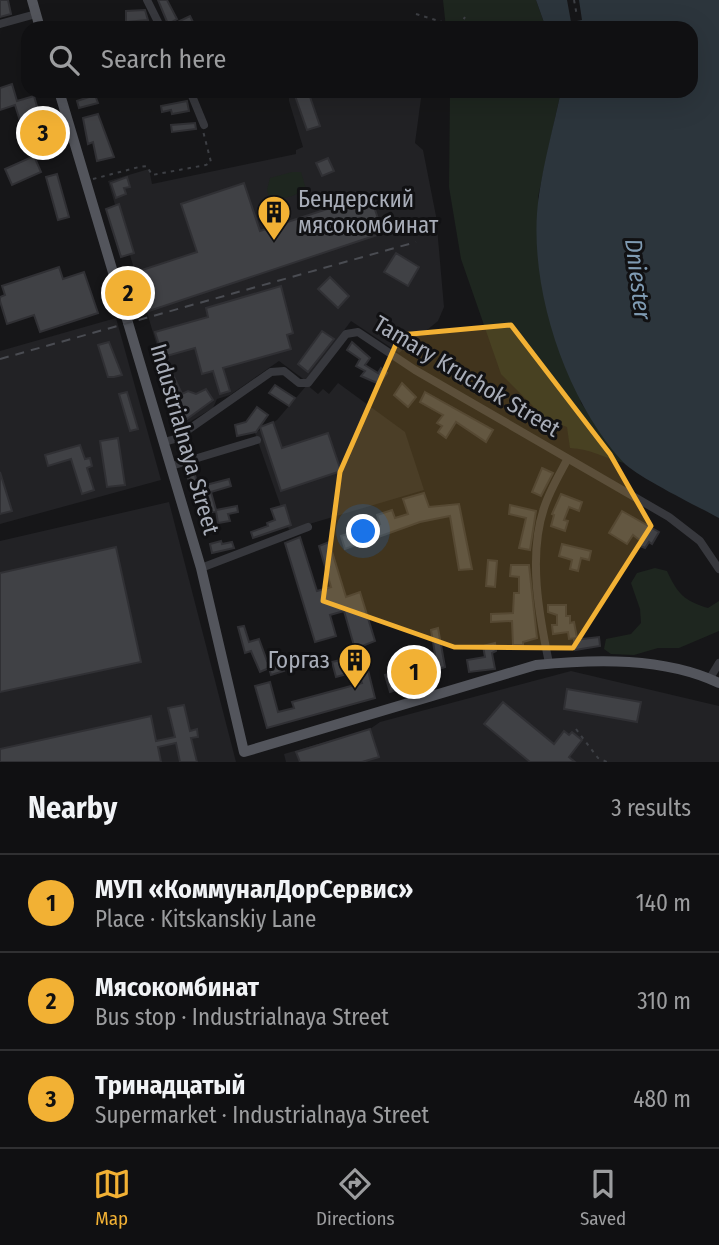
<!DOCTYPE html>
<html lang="en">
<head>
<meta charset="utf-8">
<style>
  :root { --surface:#101012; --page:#19191b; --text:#f1f3f6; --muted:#9c9d9f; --line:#303032; --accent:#f2b134 }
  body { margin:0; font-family:"Fira Sans Condensed",sans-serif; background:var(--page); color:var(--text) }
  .you { position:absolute; left:364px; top:532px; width:24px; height:24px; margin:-18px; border:5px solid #fff; border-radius:50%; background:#1a73e8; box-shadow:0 0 0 10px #1a73e833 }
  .badge { display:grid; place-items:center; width:46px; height:46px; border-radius:50%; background:var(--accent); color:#111; font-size:23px; font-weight:700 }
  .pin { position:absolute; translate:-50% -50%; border:4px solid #fff; box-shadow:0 2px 7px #0006 }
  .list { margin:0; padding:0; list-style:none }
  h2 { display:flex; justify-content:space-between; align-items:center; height:91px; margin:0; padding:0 28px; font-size:30px }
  h2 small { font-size:23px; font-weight:400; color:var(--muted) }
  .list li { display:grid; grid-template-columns:46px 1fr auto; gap:21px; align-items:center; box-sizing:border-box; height:98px; padding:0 28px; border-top:2px solid var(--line) }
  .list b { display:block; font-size:26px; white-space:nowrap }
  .list p { margin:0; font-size:23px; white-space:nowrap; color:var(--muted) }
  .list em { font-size:23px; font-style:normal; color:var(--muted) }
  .icon { flex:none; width:38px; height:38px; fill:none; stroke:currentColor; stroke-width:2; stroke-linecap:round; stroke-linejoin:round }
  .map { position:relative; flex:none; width:719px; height:762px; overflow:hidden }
  .search { position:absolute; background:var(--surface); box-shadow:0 7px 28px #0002; left:21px; right:21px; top:21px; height:77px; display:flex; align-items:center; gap:18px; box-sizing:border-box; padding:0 24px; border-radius:21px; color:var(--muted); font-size:26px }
  .sheet { height:385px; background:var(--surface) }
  nav { display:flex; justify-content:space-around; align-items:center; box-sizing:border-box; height:98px; border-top:2px solid var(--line); background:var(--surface); font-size:19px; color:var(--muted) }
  nav a { display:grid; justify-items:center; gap:4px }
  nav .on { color:var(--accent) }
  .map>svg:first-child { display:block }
  .built { fill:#222225 }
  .green { fill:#1e261f }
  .water { fill:#2c353c }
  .building { fill:#404145; stroke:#303034; stroke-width:2 }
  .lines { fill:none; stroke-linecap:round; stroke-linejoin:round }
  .path { stroke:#3d3f44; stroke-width:2; stroke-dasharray:3.5 5; stroke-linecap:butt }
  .minor { stroke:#37383d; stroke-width:8 }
  .major { stroke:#53555c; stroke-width:10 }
  .rail { stroke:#4a4c52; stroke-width:2; stroke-dasharray:9 7; stroke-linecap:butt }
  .marked { fill:#f2b134; fill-opacity:0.2; stroke:#f2b134; stroke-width:5; stroke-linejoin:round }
  .labels { text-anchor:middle; stroke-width:6; stroke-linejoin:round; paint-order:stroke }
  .poi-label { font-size:23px; fill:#a8adb8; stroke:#111113; text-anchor:start }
  .street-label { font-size:23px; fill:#a8adb8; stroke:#111113 }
  .water-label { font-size:24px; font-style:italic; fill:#7f9bb3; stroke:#111113 }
</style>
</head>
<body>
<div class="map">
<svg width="719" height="762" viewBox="0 0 719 762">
  <rect width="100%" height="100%" fill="#161618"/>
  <g class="built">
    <path d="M300,91H422L415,143L423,150L436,216L444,307L438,321L399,353L351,321L306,381L279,361L230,395L217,399L213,408L181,427L108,181L149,169L152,184L296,154V150L303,147L289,101V94Z"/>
    <path d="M116,318L161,480L0,524V351Z"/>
    <path d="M338,383L405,432L424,490L289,530L255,433L277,420L307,385L318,394L323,389L329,394Z"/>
    <path d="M169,502L236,762H0V541Z"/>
    <path d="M571,671L719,706V762H286L284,754L370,729L380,722Z"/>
  </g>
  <g class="green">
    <path d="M443,0H536L546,28H446Z"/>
    <path d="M450,91H561L538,197L581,403L624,463C604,458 591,449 570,448L567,427L546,419L501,374L461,259L449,187Z"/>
    <path d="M292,172H301L306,189C294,196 283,201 269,197L267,190L270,178Z"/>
    <path d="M655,568L667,571C677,593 684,601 708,608L719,601V631L679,648H658L634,655L611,654L604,649L606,639L631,634L641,623L640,609L631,583L637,573Z"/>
  </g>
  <path class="water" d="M536,0H567L571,22L582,20L579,0H719V518C697,506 637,477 623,462C564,398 526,281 539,195C544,160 554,125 561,91H691V28H546Z"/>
  <g class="building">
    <path d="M0,0H8L11,14L0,17Z"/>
    <path d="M158,0H167L177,19L168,24Z"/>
    <path d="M145,10L148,20L126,22V11Z"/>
    <path d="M190,16L196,28H167V27Z"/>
    <path d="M12,84L17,101L34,96L38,110L44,109L55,140L40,144L35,124L22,127L15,105L0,110V88Z"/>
    <path d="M308,91L320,126L307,130L294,93Z"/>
    <path d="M95,95L98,103L79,108L77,101Z"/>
    <path d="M187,101L189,111L172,114L171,110L162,112L161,106Z"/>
    <path d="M98,114L114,157L97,161L93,142L88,144L83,118Z"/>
    <path d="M195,123L196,129L172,132L171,125Z"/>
    <path d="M34,156L41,172L12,185L5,169Z"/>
    <path d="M328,158L334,171L322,176L316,163Z"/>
    <path d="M57,174L69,217L58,220L46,177Z"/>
    <path d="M127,177L130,187L124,188L126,194L116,198L111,183Z"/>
    <path d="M244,183L260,231L370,195L383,233L146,312L133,273L197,252L181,204Z"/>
    <path d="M119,204L134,253L121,257L106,209Z"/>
    <path d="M396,253L419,267L408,286L384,272Z"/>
    <path d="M59,267L63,279L84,272L98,313L40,332L34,315L7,324L0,301V297L5,295L2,286Z"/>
    <path d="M330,277L349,296L338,308L318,289Z"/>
    <path d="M281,286L293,333L287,335L291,349L223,368L230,391L220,394L213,371L202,374L195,348L163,357L155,332L208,317L206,308Z"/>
    <path d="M322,331L334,339L308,372L298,364Z"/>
    <path d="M109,342L122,375L114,377H108L98,345Z"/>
    <path d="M352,342L370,358L365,365L378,373L381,368L387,373L379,384L361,376L365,371L356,366L360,359L347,350Z"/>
    <path d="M166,360L182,394L188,391L196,394L206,389L213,400L180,424L171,409L169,389L159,363Z"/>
    <path d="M402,383L416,397L408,407L394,395Z"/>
    <path d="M275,385L295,398L289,406L269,393Z"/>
    <path d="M127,392L138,429L130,431L119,394Z"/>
    <path d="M425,392L493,430L486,442L456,422L446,438L438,432L442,426L437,423L443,415L420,402Z"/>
    <path d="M257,407L268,415L256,432L237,436L235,425L246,422Z"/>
    <path d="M273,422L282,448L328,433L341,471L281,491L260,427Z"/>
    <path d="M118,438L125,485L107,487L100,441Z"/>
    <path d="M80,445L85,459L90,458L92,466L87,468L94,490L82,494L71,459L48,466L45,455Z"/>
    <path d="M193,467L198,487L229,479L231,486L211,492L216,510L237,506L238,512L228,514L230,521L218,523L216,511L202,515L188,478L187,469Z"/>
    <path d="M542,468L553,473L541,496L532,492Z"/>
    <path d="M0,472L12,511L0,514Z"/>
    <path d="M424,493L429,507L459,504L472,569L459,570L450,516L420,522L345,549L341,536L380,524L377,515L392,510L395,518L408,514L403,499Z"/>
    <path d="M561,494L582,502L579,511L569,507L564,520L568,521L565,531L551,526L554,515L552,514Z"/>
    <path d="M285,505L291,525L253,538L251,532L268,526L267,523L275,520L271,509Z"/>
    <path d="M510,505L536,511L530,550L519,548L526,518L509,514Z"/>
    <path d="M622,511L659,532L652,544L649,542L645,548L640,546L642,542L633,535L627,544L609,533Z"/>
    <path d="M300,537L317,591L331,587L319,546L329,542L346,597L360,592L375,641L362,646L375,698L267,728L255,686L270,682L278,712L294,708L292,702L362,683L358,671L336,677L332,662L357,656L344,611L330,615L336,636L315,642L285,543Z"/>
    <path d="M221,541L222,544L232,542L234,548L212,553L210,544Z"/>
    <path d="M562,544L591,551L589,560L581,558L578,571L570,569L572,560L559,556Z"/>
    <path d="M116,547L141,662L0,692V573Z"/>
    <path d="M488,560L497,561L495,587L486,586Z"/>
    <path d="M511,565H529L537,638L523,642V645H513L512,621L491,622V614L513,613L514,593H519V577L510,576Z"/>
    <path d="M548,605H566V616H570V623L574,622L577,638L569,639L568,632L553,634L552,625H557V615L548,612Z"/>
    <path d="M244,626L249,642L259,639L267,661L276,657L284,671L271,675L269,668L260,672L251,651L245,653L238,627Z"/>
    <path d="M438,628L445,667L435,670L437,677L390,692L385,675L429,661L428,656L435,654L431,630Z"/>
    <path d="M599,637L600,646L575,650L574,640Z"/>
    <path d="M495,643L496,651L492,653L495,669L469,672L467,660L485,657L483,646Z"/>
    <path d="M567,689L641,702L637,722L564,709Z"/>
    <path d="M503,702L554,744L564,731L569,735L572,732L582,740L569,757L575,762H530L484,724Z"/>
    <path d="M184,705L190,731L197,729L198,737L191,738L197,762H180L176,743L158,747L161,762H0V749L151,716L156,741L175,737L168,708Z"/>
    <path d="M370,729L379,757L362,762H300L296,752Z"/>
  </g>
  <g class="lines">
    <g class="path">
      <path d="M574,0L577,16"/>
      <path d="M416,14L449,24L462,22L465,17"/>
      <path d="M93,179L139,167L147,166L152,175L206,165L211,162L203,131"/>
      <path d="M576,729L598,758L607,762"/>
    </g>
    <g class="minor">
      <path d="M147,0L161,28"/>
      <path d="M0,24L36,14"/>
      <path d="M190,91L204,125"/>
      <path d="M164,442L175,439L271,372L284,371L299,383H308L346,334L358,332L415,370L669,517L700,541L719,569"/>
      <path d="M171,466L257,440"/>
      <path d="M201,568L308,527"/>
      <path d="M549,663C539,615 528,556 544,508C549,492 559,475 567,460"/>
      <path d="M710,678L719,663"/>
    </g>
    <g class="major">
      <path d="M32,0L40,28"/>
      <path d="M59,91L201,568L244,752L536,665C595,659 664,657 719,683"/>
    </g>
    <path class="rail" d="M0,359L416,242"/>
  </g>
  <path class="marked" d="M511,325L610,454L651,526L573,648L454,647L323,601L340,472L400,335Z"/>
  <defs>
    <symbol id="building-pin" viewBox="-11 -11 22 30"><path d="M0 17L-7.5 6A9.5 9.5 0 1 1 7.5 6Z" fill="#f2b134" stroke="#111113"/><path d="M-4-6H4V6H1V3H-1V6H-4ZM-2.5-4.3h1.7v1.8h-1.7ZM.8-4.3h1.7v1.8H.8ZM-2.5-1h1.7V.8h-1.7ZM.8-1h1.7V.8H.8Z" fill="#111"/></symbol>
  </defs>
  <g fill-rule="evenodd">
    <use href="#building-pin" x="255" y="193" width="38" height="52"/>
    <use href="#building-pin" x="336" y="641" width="38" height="52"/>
  </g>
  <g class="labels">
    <g class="poi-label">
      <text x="298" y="207">Бендерский<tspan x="298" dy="26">мясокомбинат</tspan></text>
      <text x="330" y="668" text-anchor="end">Горгаз</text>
    </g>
    <g class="street-label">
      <text transform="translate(467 376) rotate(31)" y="8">Tamary Kruchok Street</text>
      <text transform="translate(185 439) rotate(74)" y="8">Industrialnaya Street</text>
    </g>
    <g class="water-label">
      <text transform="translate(638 279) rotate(83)" y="8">Dniester</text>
    </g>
  </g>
</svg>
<div class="you"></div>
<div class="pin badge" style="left:414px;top:672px">1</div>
<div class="pin badge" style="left:128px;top:293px">2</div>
<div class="pin badge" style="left:43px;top:133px">3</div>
<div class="search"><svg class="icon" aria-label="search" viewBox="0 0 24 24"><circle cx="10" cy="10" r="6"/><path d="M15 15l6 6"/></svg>Search here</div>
</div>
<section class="sheet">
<h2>Nearby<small>3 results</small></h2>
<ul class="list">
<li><span class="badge">1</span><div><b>МУП «КоммуналДорСервис»</b><p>Place · Kitskanskiy Lane</p></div><em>140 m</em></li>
<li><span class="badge">2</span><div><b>Мясокомбинат</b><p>Bus stop · Industrialnaya Street</p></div><em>310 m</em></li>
<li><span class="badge">3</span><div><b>Тринадцатый</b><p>Supermarket · Industrialnaya Street</p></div><em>480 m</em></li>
</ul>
</section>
<nav>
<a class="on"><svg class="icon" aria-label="map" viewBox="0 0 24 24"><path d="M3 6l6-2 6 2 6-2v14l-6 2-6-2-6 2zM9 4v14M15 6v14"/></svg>Map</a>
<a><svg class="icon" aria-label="directions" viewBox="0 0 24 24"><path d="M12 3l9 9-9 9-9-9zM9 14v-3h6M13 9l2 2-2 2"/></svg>Directions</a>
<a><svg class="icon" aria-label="saved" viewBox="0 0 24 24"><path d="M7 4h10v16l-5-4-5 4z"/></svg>Saved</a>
</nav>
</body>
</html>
